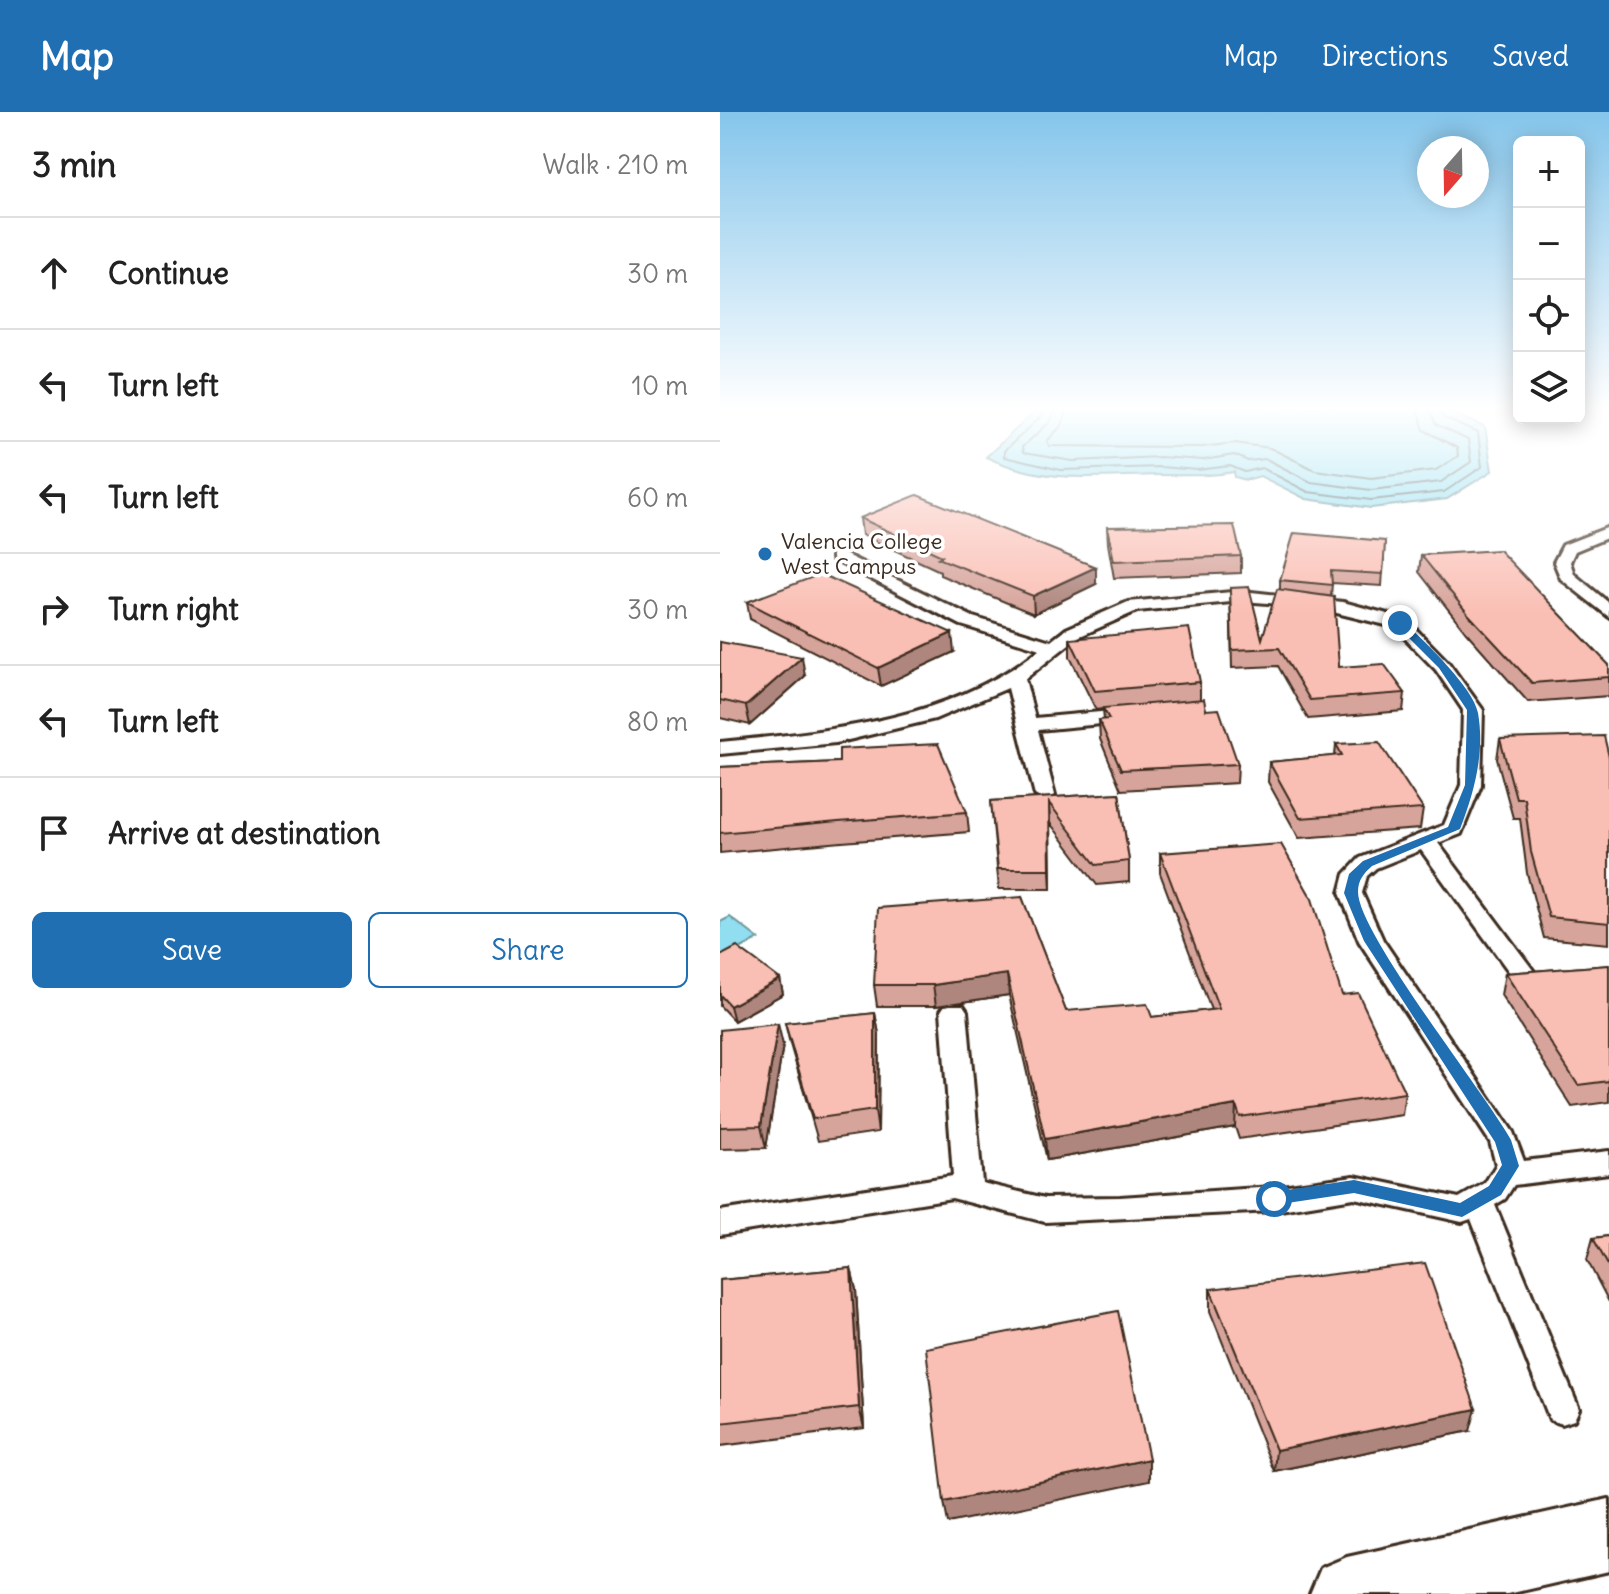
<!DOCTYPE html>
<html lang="en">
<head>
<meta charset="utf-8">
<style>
  :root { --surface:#fff; --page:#f2f2f2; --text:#222; --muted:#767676; --line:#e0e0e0; --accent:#1f6fb2 }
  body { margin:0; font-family:Delius,sans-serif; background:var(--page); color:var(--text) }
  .controls { position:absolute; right:24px; top:24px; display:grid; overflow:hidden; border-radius:12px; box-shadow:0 4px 20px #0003 }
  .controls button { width:72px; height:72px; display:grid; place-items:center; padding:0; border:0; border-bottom:2px solid var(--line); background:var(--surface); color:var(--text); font:40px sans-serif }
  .compass { position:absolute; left:697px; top:24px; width:72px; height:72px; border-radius:50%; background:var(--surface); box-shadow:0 4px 20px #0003; rotate:200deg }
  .stop { position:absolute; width:24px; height:24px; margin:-18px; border:6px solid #1f6fb2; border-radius:50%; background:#fff }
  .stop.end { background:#1f6fb2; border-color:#fff; box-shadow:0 2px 8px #0008 }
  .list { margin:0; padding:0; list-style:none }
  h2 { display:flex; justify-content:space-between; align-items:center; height:104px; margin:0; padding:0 32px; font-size:34px }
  h2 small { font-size:26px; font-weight:400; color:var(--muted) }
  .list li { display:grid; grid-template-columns:52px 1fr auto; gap:24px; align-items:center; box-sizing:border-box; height:112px; padding:0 32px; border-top:2px solid var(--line) }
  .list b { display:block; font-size:30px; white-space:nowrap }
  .list em { font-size:26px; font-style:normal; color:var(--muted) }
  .actions { display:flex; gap:16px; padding:24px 32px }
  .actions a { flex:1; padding:18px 0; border:2px solid var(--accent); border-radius:12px; text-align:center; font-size:28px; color:var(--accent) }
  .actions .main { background:var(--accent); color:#fff }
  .icon { flex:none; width:44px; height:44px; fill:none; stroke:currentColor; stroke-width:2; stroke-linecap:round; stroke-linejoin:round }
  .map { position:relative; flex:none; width:889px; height:1482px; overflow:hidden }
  header { display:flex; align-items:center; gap:48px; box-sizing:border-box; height:112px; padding:0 40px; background:var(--accent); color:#fff }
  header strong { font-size:38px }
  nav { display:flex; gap:44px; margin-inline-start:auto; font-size:28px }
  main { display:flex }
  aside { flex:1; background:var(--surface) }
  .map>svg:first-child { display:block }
  .water { fill:#90def0; stroke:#6e969c; stroke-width:2 }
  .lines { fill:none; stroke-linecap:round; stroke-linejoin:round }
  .shore { stroke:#5d7272; stroke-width:2 }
  .lane-casing { stroke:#3b2a1e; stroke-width:6 }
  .secondary-casing { stroke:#3b2a1e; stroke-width:6 }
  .lane { fill:#fff; fill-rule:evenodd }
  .secondary { fill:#fff; fill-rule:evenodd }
  .wall { fill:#d7a49b; stroke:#3b2a1e; stroke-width:2 }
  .shaded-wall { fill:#af867e; stroke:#3b2a1e; stroke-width:2 }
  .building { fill:#fabfb4; stroke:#3b2a1e; stroke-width:2 }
  .route { fill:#1f6fb2 }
  .poi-dot { fill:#1f6fb2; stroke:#fff; stroke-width:3 }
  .labels { text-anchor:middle; stroke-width:7; stroke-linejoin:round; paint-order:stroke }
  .far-poi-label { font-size:22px; fill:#3b2a1e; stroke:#fff; text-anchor:start }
</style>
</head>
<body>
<header>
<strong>Map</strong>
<nav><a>Map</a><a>Directions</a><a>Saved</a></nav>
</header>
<main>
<aside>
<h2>3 min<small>Walk · 210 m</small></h2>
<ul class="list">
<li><svg class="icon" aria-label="ahead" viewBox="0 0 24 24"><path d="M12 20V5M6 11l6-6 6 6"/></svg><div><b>Continue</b></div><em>30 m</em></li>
<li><svg class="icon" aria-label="left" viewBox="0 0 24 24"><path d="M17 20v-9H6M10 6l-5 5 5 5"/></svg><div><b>Turn left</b></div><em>10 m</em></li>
<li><svg class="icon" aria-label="left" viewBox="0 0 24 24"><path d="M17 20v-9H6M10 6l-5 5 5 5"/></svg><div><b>Turn left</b></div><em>60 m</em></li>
<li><svg class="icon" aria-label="right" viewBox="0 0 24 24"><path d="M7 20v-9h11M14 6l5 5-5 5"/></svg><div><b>Turn right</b></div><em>30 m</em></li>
<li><svg class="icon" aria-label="left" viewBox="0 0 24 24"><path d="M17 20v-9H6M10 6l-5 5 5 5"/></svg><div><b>Turn left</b></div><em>80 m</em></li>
<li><svg class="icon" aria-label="arrive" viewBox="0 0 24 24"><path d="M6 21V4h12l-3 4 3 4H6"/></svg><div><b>Arrive at destination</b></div></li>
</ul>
<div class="actions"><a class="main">Save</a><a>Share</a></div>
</aside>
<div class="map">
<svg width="889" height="1482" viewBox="0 0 889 1482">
  <rect width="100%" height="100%" fill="#fff"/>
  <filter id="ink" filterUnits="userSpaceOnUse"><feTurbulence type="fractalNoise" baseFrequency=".0125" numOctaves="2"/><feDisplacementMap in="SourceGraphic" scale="16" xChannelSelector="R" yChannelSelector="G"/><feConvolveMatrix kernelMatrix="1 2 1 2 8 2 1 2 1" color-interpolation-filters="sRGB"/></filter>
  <g filter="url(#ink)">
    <g class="water">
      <path d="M320,295H718L765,315L772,359L727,387L651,396L586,387L540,364L526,368L515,365L514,360C488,365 465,363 439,363C375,364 327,373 266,345Z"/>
      <path d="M10,805L39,827L0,847V810Z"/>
    </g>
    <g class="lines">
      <g class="shore">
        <path d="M325,295L322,304L284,339V345L341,358L440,355L478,358L510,354L525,360L542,356L588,380L651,388L724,380L762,355L758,321L722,305L718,295"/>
        <path d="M335,295L330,310L302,335L303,341L353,349L440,345L483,348L514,343L528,349L546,347L591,370L651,378L721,370L751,350L748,328L716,313L708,295"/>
        <path d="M347,295L342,313L327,329L329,334L482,335L515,331L550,336L595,358L651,366L716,358L738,344L737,336L704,318L696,295"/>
      </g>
      <defs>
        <g id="lane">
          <path d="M889,415V425L855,439L850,450L854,462L889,491V505L841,467L834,450L843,433Z"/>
          <path d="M118,439L253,505L331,529L346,517L408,490L522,479L623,490L686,507L728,550L763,598L761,673L741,722L718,731L816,862L813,868H795L701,738L656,756L647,764L642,781L663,828L793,1020L804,1049L889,1039V1061L794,1073L785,1087L775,1093L859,1297L854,1308L842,1312L830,1308L751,1107L742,1110L634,1086L554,1099L325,1110L232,1086L0,1123V1099L233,1064L221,899L225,893H243L247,899L262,1071L325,1086L400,1085L554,1075L634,1064L739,1086L765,1071L776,1053L770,1030L639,829L620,781L625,762L640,746L724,713L741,673L743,598L716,558L674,515L588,494L522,489L417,499L358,525L305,567L315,606L413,597L423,603L413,609L318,618L335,683L325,689L315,683L288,576L215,607L116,631L0,642V630C112,619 229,609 320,537L241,513L112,447V441Z"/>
        </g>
        <path id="secondary" d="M889,1387V1459L788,1482H590L601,1456L627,1445Z"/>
      </defs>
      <use href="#lane" class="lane-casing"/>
      <use href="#secondary" class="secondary-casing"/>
      <use href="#lane" class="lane"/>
      <use href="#secondary" class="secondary"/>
    </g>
    <g class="wall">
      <path d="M140,406L376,472L314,502L220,463V459L142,423Z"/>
      <path d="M387,415L521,444V461L394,466L388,432Z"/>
      <path d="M665,429L662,474L612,471L611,485L619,555L685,581L683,599L588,607L558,554L512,556L510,476L542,527L560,477V468Z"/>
      <path d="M701,443L889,553V584L808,590L746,520L699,460Z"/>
      <path d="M27,490L234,540L161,574L30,507Z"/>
      <path d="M350,527L480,570V587L518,652L517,671L401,678L380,627L379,608H384L383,597L376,598L350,545Z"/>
      <path d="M0,530L85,564L30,613L0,606Z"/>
      <path d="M780,627L889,645V832L824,826L807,761L800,706H793L777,647Z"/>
      <path d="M616,632L703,697L700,717L579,726L548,670L549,650L615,644Z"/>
      <path d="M119,650L247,700L249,720L122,730L0,741V655Z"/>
      <path d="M399,681L409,749V770L377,773L330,711L331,777H279L271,689Z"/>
      <path d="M440,741L622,883L685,981L682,1003L519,1027L515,1015L327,1048L289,883L216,894H157L154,873L302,785L346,899L432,905L491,898L440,761Z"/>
      <path d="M0,844L60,867L63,882L14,909L0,894Z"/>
      <path d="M889,853V990L852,995L781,883L785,861Z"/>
      <path d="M155,901L159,922L158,1020L98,1029L70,932L65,911Z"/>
      <path d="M0,918L63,933L46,1036L0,1037Z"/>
      <path d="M889,1124V1190L867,1148L873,1126Z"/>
      <path d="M131,1156L136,1178L144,1316L0,1334V1168Z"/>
      <path d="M490,1177L750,1319L554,1359L490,1199Z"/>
    </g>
    <g class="shaded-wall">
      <path d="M376,455V472L314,502L313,484Z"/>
      <path d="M232,521L234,540L161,574L158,556Z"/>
      <path d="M82,545L85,564L30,613L26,594Z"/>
      <path d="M329,691L330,711L331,777L330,757Z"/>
      <path d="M287,862L289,883L216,894L213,873Z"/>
      <path d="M60,867L63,882L14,909L10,894Z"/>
      <path d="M155,901L159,922L158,1020L155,998Z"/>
      <path d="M58,912L63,933L46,1036L41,1014Z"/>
      <path d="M516,993L515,1015L327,1048L325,1027Z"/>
      <path d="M131,1156L136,1178L144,1316L139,1295Z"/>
      <path d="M756,1297L750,1319L554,1359L556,1338Z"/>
      <path d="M429,1347V1369L228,1411L224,1390Z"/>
    </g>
    <g class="building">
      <path d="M197,383L376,455L313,484L218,446L222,444L140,406Z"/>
      <path d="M514,413L521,444L394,449L387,415Z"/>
      <path d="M574,421L665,429L663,462L611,459L612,473L560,468Z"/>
      <path d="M779,438L889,553V565L812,571L749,503L701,443Z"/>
      <path d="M101,462L232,521L158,556L27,490Z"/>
      <path d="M529,475L542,527L557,477L614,485L619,555L664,552L685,581L590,588L559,536L512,538L510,476Z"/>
      <path d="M469,516L480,570L375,579L350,527Z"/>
      <path d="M0,530L82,545L26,594L0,588Z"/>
      <path d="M484,587L486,598L499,597L518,652L401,658L379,608L389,607L383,596Z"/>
      <path d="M884,624L889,645V811L829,805L811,740L804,686H796L780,627Z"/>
      <path d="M659,630L703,697L580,706L549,650L622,643L616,632Z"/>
      <path d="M218,632L247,700L118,710L0,721V655L119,650V637Z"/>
      <path d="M399,681L409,749L376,753L329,691L330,757H278L271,689Z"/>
      <path d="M561,732L592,787L622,883L638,881L685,981L520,1005L516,993L325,1027L287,862L213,873H154L158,796L302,785L346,899L427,892L432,905L499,897L440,741Z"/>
      <path d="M17,835L60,867L10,894L0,883V844Z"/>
      <path d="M889,853V969L858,973L785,861Z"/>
      <path d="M155,901V998L93,1007L65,911Z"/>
      <path d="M58,912L41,1014L0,1015V918Z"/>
      <path d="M889,1124V1155L873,1126Z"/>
      <path d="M705,1151L756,1297L556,1338L490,1177Z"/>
      <path d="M131,1156L139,1295L0,1311V1168Z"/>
      <path d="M398,1199L429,1347L224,1390L206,1236Z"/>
    </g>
  </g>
  <linearGradient id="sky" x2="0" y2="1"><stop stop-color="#85c5eb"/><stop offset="0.59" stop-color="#fff"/><stop offset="1" stop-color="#fff" stop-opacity="0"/></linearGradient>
  <rect width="889" height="502" fill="url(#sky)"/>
  <path class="route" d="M676,509H683C702,527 754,576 758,601C765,641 754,681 740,717L652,754C644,761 638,768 638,780C638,821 765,981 791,1028L799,1054L781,1083L742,1105L634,1081L554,1093L545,1087L554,1080L634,1068L740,1091L769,1074L782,1053L775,1030L644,829L624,781L629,762L643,749L728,715L745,673L747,598L719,556L676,513Z"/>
  <circle class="poi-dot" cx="45" cy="442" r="8"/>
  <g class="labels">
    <g class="far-poi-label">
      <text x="61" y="437">Valencia College<tspan x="61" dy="25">West Campus</tspan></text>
    </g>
  </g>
</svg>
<div class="controls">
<button>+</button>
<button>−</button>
<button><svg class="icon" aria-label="locate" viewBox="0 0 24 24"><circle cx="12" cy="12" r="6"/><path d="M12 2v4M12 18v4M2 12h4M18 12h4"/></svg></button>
<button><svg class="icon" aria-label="layers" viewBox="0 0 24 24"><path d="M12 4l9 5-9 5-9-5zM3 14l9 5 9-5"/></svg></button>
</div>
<svg class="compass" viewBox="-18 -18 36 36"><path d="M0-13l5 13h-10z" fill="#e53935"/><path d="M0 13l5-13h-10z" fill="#767676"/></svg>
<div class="stop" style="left:554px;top:1087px"></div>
<div class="stop end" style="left:680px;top:511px"></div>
</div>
</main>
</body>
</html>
